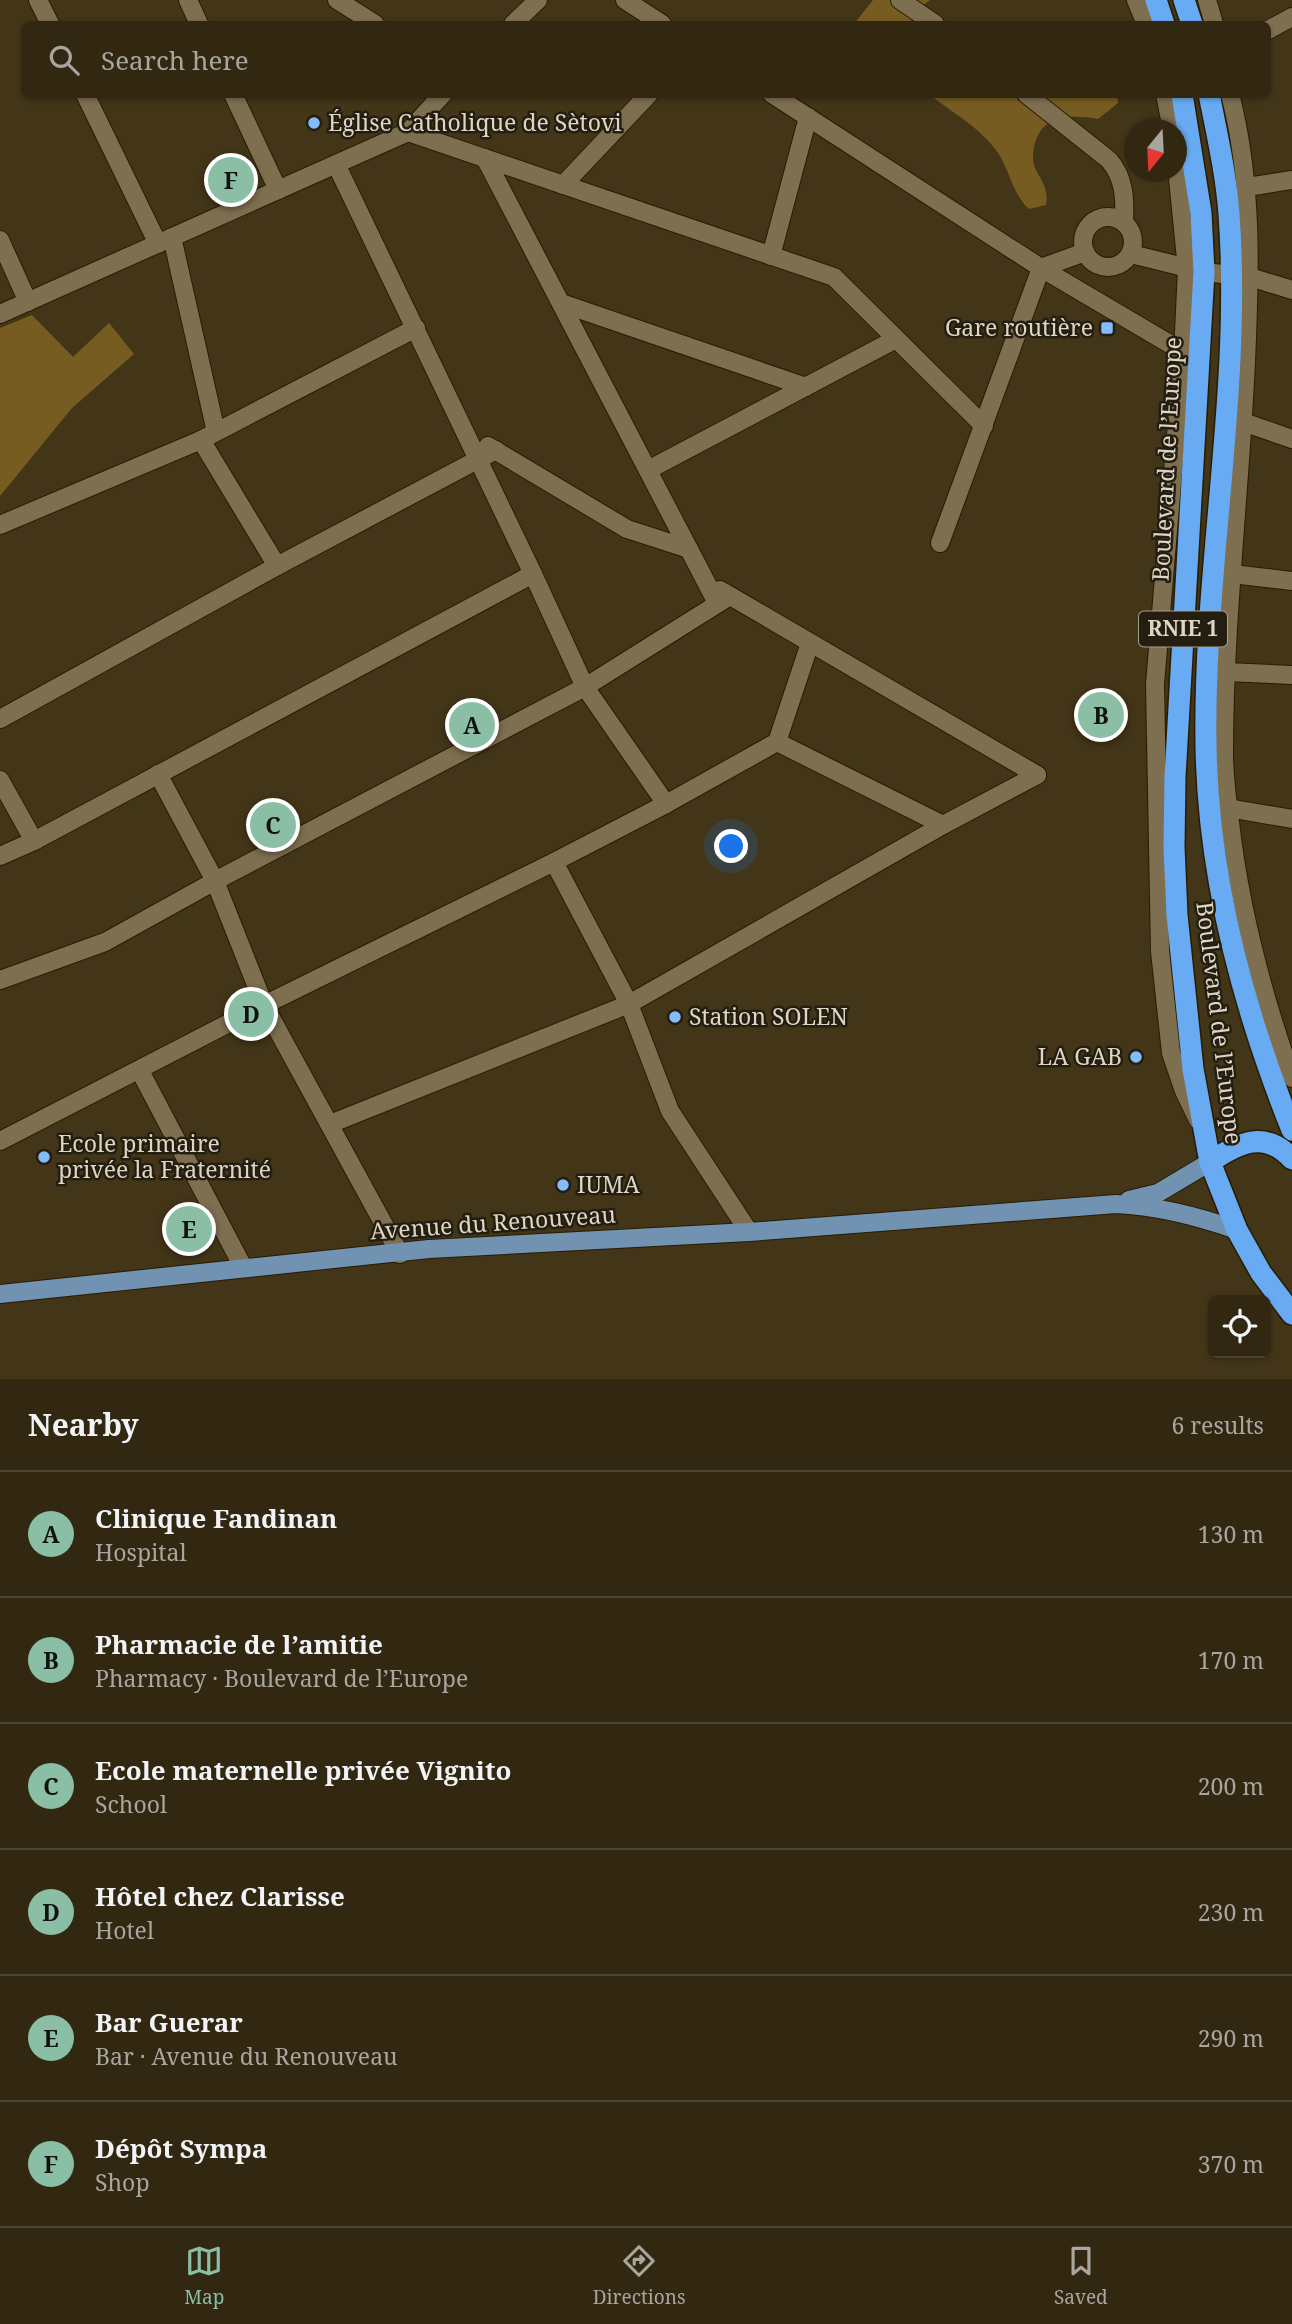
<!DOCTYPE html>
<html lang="en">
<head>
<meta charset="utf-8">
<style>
  :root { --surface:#322812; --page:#3d3420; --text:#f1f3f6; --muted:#a8a69f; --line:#4d4432; --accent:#8abfa5 }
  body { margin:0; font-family:"Noto Serif",serif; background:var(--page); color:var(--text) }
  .controls { position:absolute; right:21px; bottom:21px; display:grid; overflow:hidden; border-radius:10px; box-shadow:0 2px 5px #0004 }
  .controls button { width:63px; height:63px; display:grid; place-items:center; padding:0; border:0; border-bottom:2px solid var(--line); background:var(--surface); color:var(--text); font:35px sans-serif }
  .compass { position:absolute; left:1124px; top:119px; width:63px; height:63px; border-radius:50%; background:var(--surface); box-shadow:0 2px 5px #0004; rotate:198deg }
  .you { position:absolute; left:732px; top:847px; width:24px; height:24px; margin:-18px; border:5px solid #fff; border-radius:50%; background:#1a73e8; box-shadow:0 0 0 10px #1a73e833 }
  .badge { display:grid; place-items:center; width:46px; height:46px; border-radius:50%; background:var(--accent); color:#111; font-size:23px; font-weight:700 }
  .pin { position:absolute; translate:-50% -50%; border:4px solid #fff; box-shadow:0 2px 7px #0006 }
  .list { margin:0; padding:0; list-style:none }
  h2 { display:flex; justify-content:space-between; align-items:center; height:91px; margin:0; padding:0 28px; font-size:30px }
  h2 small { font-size:23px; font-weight:400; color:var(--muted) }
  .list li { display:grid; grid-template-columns:46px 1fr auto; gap:21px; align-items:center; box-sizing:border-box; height:126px; padding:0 28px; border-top:2px solid var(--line) }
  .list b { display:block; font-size:26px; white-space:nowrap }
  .list p { margin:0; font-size:23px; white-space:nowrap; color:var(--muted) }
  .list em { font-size:23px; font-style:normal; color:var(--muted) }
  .icon { flex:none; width:38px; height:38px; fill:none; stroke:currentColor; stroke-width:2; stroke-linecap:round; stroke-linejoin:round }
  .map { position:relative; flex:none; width:1292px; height:1379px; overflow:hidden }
  .search { position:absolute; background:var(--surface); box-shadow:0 2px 5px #0004; left:21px; right:21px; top:21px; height:77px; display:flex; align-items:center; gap:18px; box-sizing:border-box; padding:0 24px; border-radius:10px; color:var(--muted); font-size:26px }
  .sheet { height:847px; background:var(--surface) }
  nav { display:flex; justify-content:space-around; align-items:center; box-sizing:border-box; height:98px; border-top:2px solid var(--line); background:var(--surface); font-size:19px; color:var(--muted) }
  nav a { display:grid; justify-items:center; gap:4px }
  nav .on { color:var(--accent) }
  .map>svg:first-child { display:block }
  .green { fill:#765c20 }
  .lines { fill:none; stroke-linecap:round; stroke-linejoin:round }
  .minor-casing { stroke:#291c00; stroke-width:20 }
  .major-casing { stroke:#291c00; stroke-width:20 }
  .highway-casing { stroke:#291c00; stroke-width:24 }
  .minor { stroke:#7e6f50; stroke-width:18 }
  .major { stroke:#7193b1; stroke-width:18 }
  .highway { stroke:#69abf2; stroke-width:21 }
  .poi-dot { fill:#83bcfb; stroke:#241e11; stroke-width:2.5 }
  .labels { text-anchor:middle; stroke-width:5; stroke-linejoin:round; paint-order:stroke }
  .shield { fill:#241e11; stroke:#a69f8f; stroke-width:2 }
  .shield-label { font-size:21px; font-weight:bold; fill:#ded6c5 }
  .poi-label { font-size:23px; fill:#ded6c5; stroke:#241e11; text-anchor:start }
  .street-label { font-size:23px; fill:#ded6c5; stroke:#241e11 }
</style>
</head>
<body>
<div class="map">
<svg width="1292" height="1379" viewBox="0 0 1292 1379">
  <rect width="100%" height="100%" fill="#433518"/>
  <g class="green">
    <path d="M873,0H930L913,13L929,24H854Z"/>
    <path d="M1117,94L1118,103L1098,119C1064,113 1034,117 1033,158C1033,175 1050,181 1046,205L1029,209C1014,196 1010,173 1000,156C983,129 954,114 930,95Z"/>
    <path d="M32,315L73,357L109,323L134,354L72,408L0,496V328Z"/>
  </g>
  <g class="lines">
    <defs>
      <g id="minor">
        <path d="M38,0L50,24"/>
        <path d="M188,0L199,24"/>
        <path d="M337,0L375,24"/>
        <path d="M625,0L662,24"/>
        <path d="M900,0L935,24"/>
        <path d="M1136,0L1146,24"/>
        <path d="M1207,0L1214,24"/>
        <path d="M513,24L538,0"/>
        <path d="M1268,30L1292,17"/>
        <path d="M85,94L158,244"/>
        <path d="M233,94L278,190"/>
        <path d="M772,94L1041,268L1190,356"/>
        <path d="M1026,94L1109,160C1125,178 1125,200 1124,223"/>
        <path d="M1165,94L1172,130"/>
        <path d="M1230,94C1253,183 1250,272 1246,362C1240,493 1224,623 1224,753C1224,776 1227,799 1230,822C1240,911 1262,993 1292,1078"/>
        <path d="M408,132L834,277L984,426"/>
        <path d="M485,158L717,603"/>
        <path d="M1176,158L1187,269L1183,353L1155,684L1160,951L1171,1053L1184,1091L1198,1120"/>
        <path d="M336,164L533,574L585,687L666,804"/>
        <path d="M563,185L649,94"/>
        <path d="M1247,187L1292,180"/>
        <circle cx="1108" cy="242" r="25"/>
        <path d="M172,237L216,432"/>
        <path d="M0,240L28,302"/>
        <path d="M1131,254L1204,272L1250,277L1292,290"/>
        <path d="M771,256L808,117"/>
        <path d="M1041,268L1085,252"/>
        <path d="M561,303L806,387"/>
        <path d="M0,314L408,132L443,94"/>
        <path d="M1243,422L1292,439"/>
        <path d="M201,440L277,566"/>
        <path d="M488,446L627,529L689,549"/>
        <path d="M648,470L896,339"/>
        <path d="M0,525L201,440L416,328"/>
        <path d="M940,543L1041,268"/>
        <path d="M1232,574L1292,581"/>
        <path d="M720,590L1037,775"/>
        <path d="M1226,672L1292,675"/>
        <path d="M0,719L277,566L496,450"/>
        <path d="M777,742L943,825"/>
        <path d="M158,774L215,881L264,1005L400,1254"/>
        <path d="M0,780L34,841"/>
        <path d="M1228,808L1292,819"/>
        <path d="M0,856L34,841L533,574"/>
        <path d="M554,862L629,1004L670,1111L749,1232"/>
        <path d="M0,980L105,942L215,881L585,687L730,596"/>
        <path d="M140,1071L243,1267"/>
        <path d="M330,1124L629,1004L943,825L1037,775"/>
        <path d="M0,1141L264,1005L554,862L666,804L777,742L810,643"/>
      </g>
      <g id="major">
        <path d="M1129,1200L1158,1193L1210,1162"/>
        <path d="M0,1294L429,1249L749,1232L1116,1204C1158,1206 1197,1216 1237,1230"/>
      </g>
      <g id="highway">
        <path d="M1156,0L1164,24"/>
        <path d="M1184,0L1192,24"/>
        <path d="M1182,94L1201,213L1204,272L1175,777L1174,847L1177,915L1193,1069L1210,1162L1237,1230L1261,1273L1292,1314"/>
        <path d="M1209,94C1217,134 1226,174 1229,214C1242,392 1203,569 1206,746C1208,879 1243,1008 1292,1130"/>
        <path d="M1210,1162C1238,1143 1265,1129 1292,1159"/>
      </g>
    </defs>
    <use href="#minor" class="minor-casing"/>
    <use href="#major" class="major-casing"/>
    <use href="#highway" class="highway-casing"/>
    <use href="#minor" class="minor"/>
    <use href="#major" class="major"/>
    <use href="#highway" class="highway"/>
  </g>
  <g class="poi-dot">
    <circle cx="314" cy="123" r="7"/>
    <rect x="1100" y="321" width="14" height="14" rx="3.5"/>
    <circle cx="675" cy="1017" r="7"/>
    <circle cx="1136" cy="1057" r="7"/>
    <circle cx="44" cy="1157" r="7"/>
    <circle cx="563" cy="1185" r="7"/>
  </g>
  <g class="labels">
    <rect class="shield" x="1139" y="611.5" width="88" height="35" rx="5"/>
    <g class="shield-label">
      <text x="1183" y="636">RNIE 1</text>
    </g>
    <g class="poi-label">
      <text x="328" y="131">Église Catholique de Sètovi</text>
      <text x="1093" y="336" text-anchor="end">Gare routière</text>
      <text x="689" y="1025">Station SOLEN</text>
      <text x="1122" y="1065" text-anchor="end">LA GAB</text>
      <text x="58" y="1152">Ecole primaire<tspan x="58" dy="26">privée la Fraternité</tspan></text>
      <text x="577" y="1193">IUMA</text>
    </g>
    <g class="street-label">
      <text transform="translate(1167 459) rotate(-87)" y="8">Boulevard de l’Europe</text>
      <text transform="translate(1219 1023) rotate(83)" y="8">Boulevard de l’Europe</text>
      <text transform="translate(493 1223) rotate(-4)" y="8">Avenue du Renouveau</text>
    </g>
  </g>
</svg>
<div class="controls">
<button><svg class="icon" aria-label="locate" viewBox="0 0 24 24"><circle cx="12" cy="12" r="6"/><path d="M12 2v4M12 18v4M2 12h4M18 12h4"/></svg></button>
</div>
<svg class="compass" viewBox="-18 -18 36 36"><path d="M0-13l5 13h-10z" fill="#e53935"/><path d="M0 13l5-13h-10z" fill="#a8a69f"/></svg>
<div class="you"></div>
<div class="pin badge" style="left:472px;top:725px">A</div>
<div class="pin badge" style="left:1101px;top:715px">B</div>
<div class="pin badge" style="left:273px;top:825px">C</div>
<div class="pin badge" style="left:251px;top:1014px">D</div>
<div class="pin badge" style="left:189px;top:1229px">E</div>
<div class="pin badge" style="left:231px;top:180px">F</div>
<div class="search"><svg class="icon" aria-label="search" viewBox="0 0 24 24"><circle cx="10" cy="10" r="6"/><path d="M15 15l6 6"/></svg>Search here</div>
</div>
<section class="sheet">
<h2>Nearby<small>6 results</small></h2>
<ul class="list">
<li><span class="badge">A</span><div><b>Clinique Fandinan</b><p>Hospital</p></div><em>130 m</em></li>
<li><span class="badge">B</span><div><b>Pharmacie de l’amitie</b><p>Pharmacy · Boulevard de l’Europe</p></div><em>170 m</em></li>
<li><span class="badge">C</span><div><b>Ecole maternelle privée Vignito</b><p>School</p></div><em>200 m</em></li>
<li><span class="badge">D</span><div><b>Hôtel chez Clarisse</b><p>Hotel</p></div><em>230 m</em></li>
<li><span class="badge">E</span><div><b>Bar Guerar</b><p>Bar · Avenue du Renouveau</p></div><em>290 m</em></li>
<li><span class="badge">F</span><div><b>Dépôt Sympa</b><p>Shop</p></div><em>370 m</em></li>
</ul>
</section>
<nav>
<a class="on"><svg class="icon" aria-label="map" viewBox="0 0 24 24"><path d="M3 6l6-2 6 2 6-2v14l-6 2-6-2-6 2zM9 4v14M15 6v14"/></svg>Map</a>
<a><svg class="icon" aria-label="directions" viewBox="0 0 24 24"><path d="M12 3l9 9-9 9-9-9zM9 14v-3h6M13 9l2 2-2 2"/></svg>Directions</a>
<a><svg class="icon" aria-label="saved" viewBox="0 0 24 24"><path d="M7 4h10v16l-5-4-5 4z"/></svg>Saved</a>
</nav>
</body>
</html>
